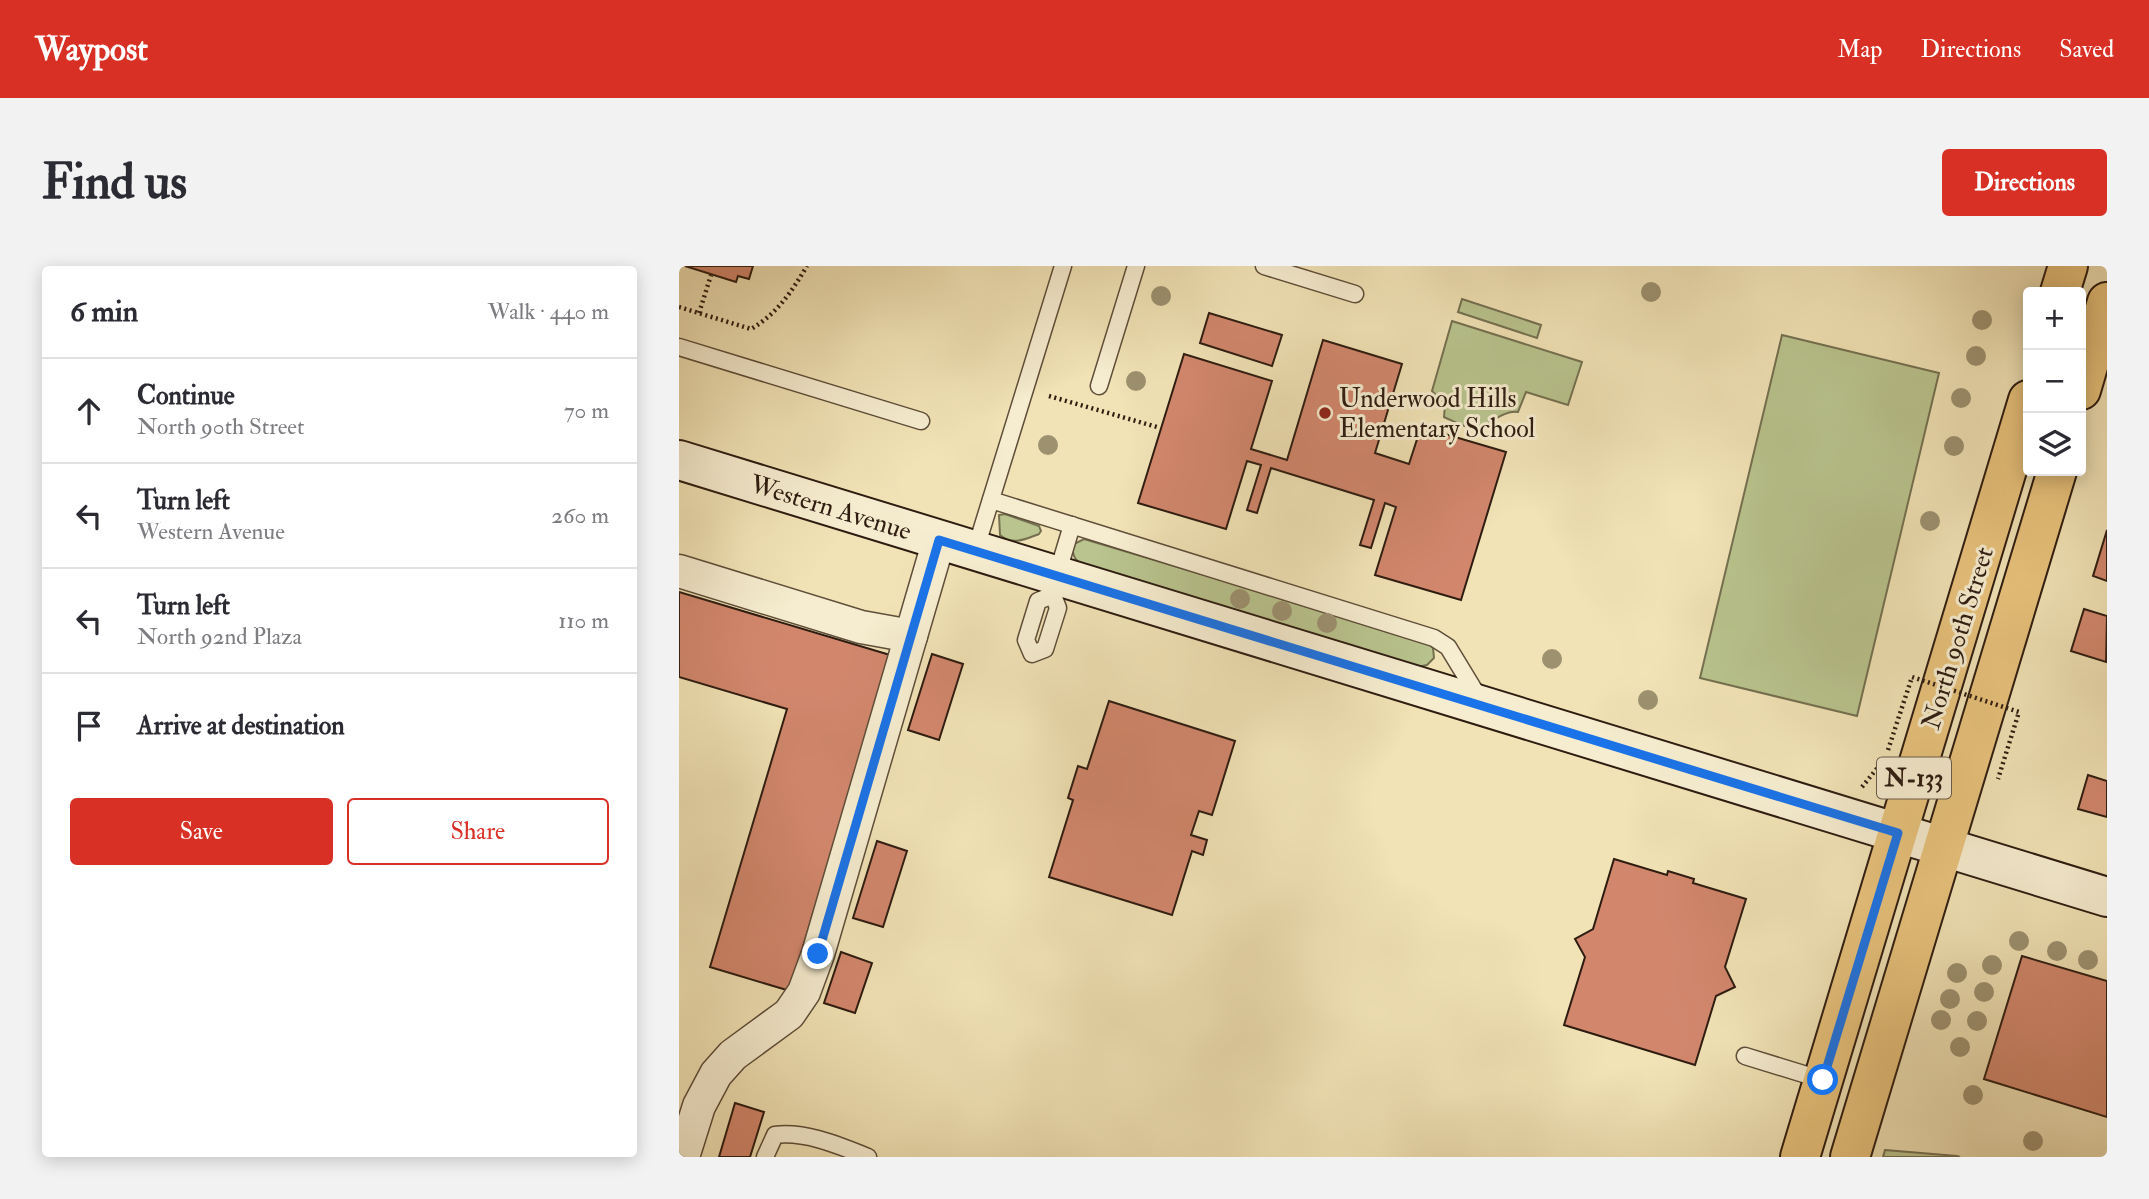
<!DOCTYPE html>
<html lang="en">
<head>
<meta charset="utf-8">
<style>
  :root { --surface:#fff; --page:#f2f2f3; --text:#2b2b33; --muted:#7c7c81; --line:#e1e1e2; --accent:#d93025 }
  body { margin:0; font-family:"IM FELL Double Pica",serif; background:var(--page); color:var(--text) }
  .controls { position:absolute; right:21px; top:21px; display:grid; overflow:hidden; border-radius:7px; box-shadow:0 4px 18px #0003 }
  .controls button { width:63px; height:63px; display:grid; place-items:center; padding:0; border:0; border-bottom:2px solid var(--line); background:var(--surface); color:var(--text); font:35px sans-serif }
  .stop { position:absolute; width:21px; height:21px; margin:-16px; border:5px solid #1a73e8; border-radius:50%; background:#fff }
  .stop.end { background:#1a73e8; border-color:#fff; box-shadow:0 2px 7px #0008 }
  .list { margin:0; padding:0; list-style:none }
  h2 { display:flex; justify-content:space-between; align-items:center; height:91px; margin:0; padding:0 28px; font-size:30px }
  h2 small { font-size:23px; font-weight:400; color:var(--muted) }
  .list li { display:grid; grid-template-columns:46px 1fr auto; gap:21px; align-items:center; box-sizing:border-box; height:105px; padding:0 28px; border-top:2px solid var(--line) }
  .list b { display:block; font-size:26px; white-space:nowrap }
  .list p { margin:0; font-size:23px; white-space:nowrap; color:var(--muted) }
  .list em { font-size:23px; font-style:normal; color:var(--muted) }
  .actions { display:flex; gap:14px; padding:21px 28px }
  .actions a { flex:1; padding:16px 0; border:2px solid var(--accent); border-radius:7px; text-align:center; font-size:24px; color:var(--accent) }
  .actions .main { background:var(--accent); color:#fff }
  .icon { flex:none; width:38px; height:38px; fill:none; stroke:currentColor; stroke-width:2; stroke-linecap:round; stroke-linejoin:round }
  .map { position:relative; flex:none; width:1428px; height:891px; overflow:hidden; border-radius:7px }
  header { display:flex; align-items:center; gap:42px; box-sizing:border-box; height:98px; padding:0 35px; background:var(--accent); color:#fff }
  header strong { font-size:33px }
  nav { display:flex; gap:38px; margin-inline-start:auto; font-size:24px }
  .intro { display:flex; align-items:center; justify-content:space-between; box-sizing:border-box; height:168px; padding:0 42px }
  h1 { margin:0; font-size:49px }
  .button { padding:18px 32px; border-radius:7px; background:var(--accent); color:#fff; font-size:24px; font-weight:700 }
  main { display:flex; gap:42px; padding:0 42px }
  aside { flex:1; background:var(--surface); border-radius:7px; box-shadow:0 4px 18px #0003 }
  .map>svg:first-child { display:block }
  .green { fill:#b9c48e; stroke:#747050; stroke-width:2 }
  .building { fill:#d2876d; stroke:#2e1c11; stroke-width:2 }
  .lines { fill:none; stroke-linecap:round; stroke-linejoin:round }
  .lane-casing { stroke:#5f4e3a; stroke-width:19 }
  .street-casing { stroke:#5f4e3a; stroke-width:35 }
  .secondary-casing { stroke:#2e1c11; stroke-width:42 }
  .primary-casing { stroke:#2e1c11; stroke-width:42 }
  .path { stroke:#2e1c11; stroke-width:4.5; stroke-dasharray:2 3.5; stroke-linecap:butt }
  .lane { stroke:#f6edd0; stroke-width:16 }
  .street { stroke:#f6edd0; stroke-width:32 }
  .secondary { stroke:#f6edd0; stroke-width:38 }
  .primary { stroke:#e8c27b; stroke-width:38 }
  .path-bridge { stroke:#2e1c11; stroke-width:4.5; stroke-dasharray:2 3.5; stroke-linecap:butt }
  .tree { fill:#9d9170 }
  .route { stroke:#1a73e8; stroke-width:9 }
  .poi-dot { fill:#8f2418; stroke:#f6edd0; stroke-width:2.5 }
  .labels { text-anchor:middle; stroke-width:6; stroke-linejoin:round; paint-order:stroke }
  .shield { fill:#f6edd0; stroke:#6a5b4a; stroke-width:2 }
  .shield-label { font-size:24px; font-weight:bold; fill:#2e1c11 }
  .poi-label { font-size:26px; fill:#2e1c11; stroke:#f6edd0; text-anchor:start }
  .street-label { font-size:26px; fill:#2e1c11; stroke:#f6edd0 }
</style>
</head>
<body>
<header>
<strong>Waypost</strong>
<nav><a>Map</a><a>Directions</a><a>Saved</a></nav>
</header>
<div class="intro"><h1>Find us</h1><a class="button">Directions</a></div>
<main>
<aside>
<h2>6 min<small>Walk · 440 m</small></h2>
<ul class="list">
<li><svg class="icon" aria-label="ahead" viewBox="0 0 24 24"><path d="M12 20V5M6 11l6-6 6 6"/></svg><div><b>Continue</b><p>North 90th Street</p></div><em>70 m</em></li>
<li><svg class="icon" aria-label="left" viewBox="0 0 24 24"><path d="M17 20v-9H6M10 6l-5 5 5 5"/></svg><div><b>Turn left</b><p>Western Avenue</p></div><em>260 m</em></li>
<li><svg class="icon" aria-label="left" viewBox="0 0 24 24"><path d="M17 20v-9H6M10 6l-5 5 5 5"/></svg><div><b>Turn left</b><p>North 92nd Plaza</p></div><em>110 m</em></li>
<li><svg class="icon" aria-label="arrive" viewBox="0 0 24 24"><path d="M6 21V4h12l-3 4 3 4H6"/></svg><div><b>Arrive at destination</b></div></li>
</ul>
<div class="actions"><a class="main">Save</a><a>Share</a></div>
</aside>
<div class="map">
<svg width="1428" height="891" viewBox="0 0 1428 891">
  <rect width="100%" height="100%" fill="#f1e3b6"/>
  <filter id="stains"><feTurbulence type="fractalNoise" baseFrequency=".00286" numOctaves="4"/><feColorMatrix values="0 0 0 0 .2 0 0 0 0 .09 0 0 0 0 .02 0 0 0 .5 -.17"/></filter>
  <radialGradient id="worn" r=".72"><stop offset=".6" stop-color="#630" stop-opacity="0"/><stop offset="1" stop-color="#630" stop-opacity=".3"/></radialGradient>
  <g class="green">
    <path d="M783,33L862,59L858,72L779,46Z"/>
    <path d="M773,55L903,96L889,139L847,126L839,146C823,144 812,159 797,162C787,163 774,155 765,151L766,139L753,125Z"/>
    <path d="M1103,69L1260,107L1178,450L1021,412Z"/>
    <path d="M326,248L360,260L362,265L360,268C347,273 334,280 321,269L320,249Z"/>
    <path d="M405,273L749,376L754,382L755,392L748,399L738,401L408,302C398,295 391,291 395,278Z"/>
    <path d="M1206,884L1278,890L1281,891H1204Z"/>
  </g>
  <g class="building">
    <path d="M6,0H74L70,13L59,10L57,16Z"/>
    <path d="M530,47L603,69L593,100L521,77Z"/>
    <path d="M644,74L723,98L696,187L730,198L742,161L827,186L782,334L696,309L717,241L706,237L692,282L681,279L695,234L592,202L578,247L568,244L582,199L568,195L547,263L459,237L505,88L593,115L572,183L608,194Z"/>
    <path d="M1428,264V315L1414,310Z"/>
    <path d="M0,326L211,389L111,725L31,701L108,443L0,411Z"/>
    <path d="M1405,343L1428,350L1427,396L1392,385Z"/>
    <path d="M253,388L284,398L260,474L229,464Z"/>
    <path d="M430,435L556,475L533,549L520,545L512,569L528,574L524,589L513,585L493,649L370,611L394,534L389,532L399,500L408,503Z"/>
    <path d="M1409,509L1428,515V551L1399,543Z"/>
    <path d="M198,575L228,585L204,661L174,652Z"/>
    <path d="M935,593L988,609L989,605L1015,613L1014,617L1067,633L1046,701L1056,721L1037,730L1016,799L885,759L906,691L896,673L914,663Z"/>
    <path d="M162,686L193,697L176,747L145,737Z"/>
    <path d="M1343,690L1428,715V851L1305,813Z"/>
    <path d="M56,837L85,846L71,891H40Z"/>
  </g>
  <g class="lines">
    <defs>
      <g id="lane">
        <path d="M585,0L676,28"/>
        <path d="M0,81L242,155"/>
        <path d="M420,120L457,0"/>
        <path d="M312,234L755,372L769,381L800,432"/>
        <path d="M296,285L384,0"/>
        <path d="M378,309L393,259"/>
        <path d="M374,329L379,342L366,383L353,388L347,374L359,335Z"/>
        <path d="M1066,790L1144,814"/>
        <path d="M86,891L96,869C127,865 161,880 189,891"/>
      </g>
      <g id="street">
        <path d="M0,305L182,361L232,370"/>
        <path d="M4,891L20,840L37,808L54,789L110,748L125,726L139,688L260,274"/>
      </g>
      <path id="secondary" d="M0,194L1428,631"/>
      <g id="primary">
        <path d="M1381,26L1389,0"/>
        <path d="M1402,124L1428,36"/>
        <path d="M1121,891L1349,134"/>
        <path d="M1171,891L1378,205"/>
      </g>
    </defs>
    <use href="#lane" class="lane-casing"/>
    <use href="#street" class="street-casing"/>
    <use href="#secondary" class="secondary-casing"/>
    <use href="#primary" class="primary-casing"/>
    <g class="path">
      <path d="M0,41L72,63C98,48 113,25 128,0"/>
      <path d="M20,47L32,9"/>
      <path d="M370,130L478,161"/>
      <path d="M1183,521L1204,495"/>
    </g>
    <use href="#lane" class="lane"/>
    <use href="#street" class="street"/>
    <use href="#secondary" class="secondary"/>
    <use href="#primary" class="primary"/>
    <path class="path-bridge" d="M1209,484L1233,411L1340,446L1319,513"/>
  </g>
  <g class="tree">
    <circle cx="972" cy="26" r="10"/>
    <circle cx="482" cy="30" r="10"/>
    <circle cx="1303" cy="54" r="10"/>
    <circle cx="1297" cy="90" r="10"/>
    <circle cx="457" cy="115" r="10"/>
    <circle cx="1282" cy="132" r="10"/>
    <circle cx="369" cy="179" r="10"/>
    <circle cx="1275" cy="180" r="10"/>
    <circle cx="1251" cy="255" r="10"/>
    <circle cx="561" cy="333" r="10"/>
    <circle cx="603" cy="345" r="10"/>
    <circle cx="648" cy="357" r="10"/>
    <circle cx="873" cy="393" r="10"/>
    <circle cx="969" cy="434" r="10"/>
    <circle cx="1340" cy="675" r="10"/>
    <circle cx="1378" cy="685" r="10"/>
    <circle cx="1409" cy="694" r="10"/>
    <circle cx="1313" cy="699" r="10"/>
    <circle cx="1278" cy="707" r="10"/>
    <circle cx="1305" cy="726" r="10"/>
    <circle cx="1271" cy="733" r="10"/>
    <circle cx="1262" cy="754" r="10"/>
    <circle cx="1298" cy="755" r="10"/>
    <circle cx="1281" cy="781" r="10"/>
    <circle cx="1294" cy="829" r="10"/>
    <circle cx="1354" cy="875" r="10"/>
  </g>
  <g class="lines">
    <path class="route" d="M139,688L260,274L1219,567L1144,814"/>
  </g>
  <circle class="poi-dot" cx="646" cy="147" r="7"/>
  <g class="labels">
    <rect class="shield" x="1198" y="491.5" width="74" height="41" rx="5"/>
    <g class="shield-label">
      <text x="1235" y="520">N-133</text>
    </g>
    <g class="poi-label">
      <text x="660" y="141">Underwood Hills<tspan x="660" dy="30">Elementary School</tspan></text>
    </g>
    <g class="street-label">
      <text transform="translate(152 241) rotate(17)" y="9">Western Avenue</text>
      <text transform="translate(1278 372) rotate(-73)" y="9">North 90th Street</text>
    </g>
  </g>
  <rect width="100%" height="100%" filter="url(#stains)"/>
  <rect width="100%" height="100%" fill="url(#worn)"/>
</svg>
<div class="controls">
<button>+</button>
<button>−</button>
<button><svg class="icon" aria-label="layers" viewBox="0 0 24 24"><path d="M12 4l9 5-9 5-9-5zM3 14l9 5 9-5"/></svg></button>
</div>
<div class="stop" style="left:1144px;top:814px"></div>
<div class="stop end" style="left:139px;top:688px"></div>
</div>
</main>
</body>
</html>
